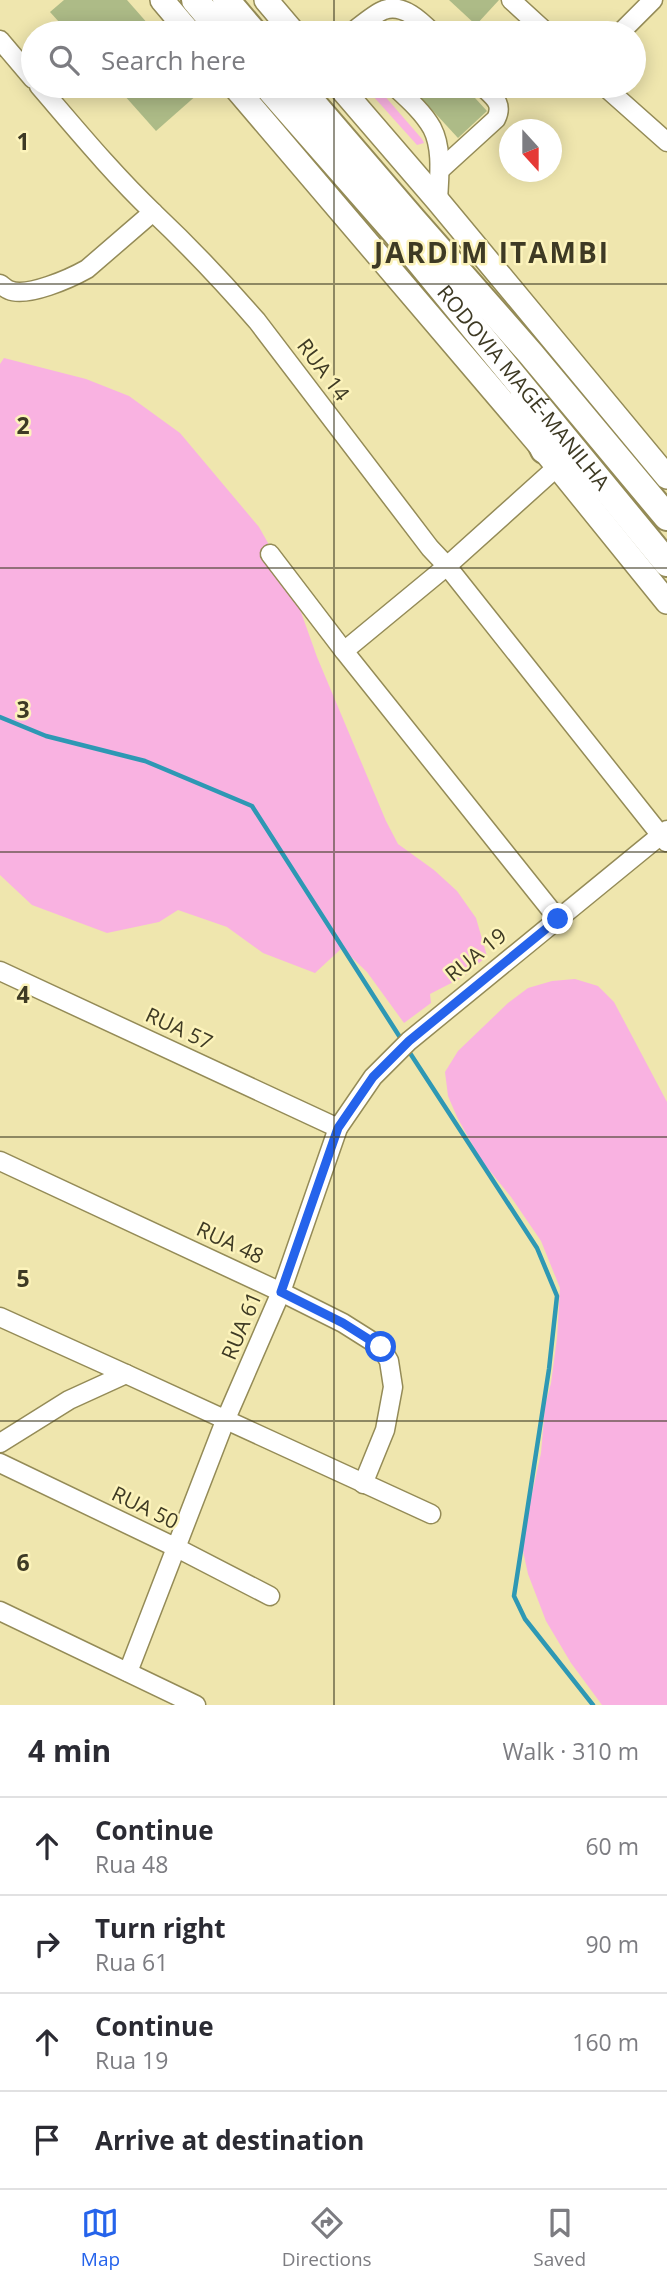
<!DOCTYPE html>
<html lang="en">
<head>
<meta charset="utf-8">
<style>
  :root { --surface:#fff; --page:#f2f2f3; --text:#2b2b33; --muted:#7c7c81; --line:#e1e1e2; --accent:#2563eb }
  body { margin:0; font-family:"Open Sans",sans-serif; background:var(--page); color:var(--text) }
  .compass { position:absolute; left:499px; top:119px; width:63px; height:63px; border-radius:50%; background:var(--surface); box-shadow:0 4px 18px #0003; rotate:159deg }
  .stop { position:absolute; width:21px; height:21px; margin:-16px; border:5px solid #2563eb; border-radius:50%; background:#fff }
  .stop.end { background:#2563eb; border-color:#fff; box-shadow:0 2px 7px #0008 }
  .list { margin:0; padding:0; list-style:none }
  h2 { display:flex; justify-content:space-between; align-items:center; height:91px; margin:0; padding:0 28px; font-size:30px }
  h2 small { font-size:23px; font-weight:400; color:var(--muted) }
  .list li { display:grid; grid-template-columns:46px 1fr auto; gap:21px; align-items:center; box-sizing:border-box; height:98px; padding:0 28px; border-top:2px solid var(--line) }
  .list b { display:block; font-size:26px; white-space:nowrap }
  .list p { margin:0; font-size:23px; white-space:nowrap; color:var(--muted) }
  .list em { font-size:23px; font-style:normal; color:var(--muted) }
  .icon { flex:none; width:38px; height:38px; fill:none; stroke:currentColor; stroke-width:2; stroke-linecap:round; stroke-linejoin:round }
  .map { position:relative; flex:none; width:667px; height:1705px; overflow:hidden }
  .search { position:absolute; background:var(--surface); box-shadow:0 4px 18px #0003; left:21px; right:21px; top:21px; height:77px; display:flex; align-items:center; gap:18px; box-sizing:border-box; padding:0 24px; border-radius:38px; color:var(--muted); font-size:26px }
  .sheet { height:483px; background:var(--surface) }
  nav { display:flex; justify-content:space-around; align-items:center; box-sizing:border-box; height:98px; border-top:2px solid var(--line); background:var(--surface); font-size:19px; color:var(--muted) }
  nav a { display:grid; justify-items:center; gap:4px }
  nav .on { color:var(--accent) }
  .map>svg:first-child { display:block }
  .green { fill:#f9b2e1 }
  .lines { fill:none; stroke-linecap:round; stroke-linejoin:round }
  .stream { stroke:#2e98b4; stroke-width:4.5 }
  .building { fill:#adbb87 }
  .minor-casing { stroke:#948b57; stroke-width:21 }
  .major-casing { stroke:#948b57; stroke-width:26 }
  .highway-casing { stroke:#948b57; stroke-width:30 }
  .minor { stroke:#fff; stroke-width:18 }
  .major { stroke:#fff; stroke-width:23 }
  .highway { stroke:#fff; stroke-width:26 }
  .route { stroke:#2563eb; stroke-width:9 }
  .grid { fill:none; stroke:#3e3a24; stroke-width:2; stroke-opacity:0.55 }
  .labels { text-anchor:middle; stroke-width:5; stroke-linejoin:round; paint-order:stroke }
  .street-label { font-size:21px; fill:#3e3a24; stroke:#fcf3bb }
  .district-label { font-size:28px; font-weight:bold; letter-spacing:2px; fill:#3e3a24; stroke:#fcf3bb }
  .grid-label { font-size:23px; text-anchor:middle; font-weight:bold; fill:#3e3a24; stroke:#fcf3bb; stroke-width:5; stroke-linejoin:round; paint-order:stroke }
</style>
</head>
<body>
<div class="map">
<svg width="667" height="1705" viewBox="0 0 667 1705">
  <rect width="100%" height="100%" fill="#efe6ae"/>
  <g class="green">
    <path d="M364,86H376L422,139L424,143L417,145Z"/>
    <path d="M4,358L86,379L129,396L180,433L259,527L291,584L317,657L386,821L398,844L434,870L457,891L476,918L487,956L463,977L430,994L431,1003L404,1023L367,972L342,948L315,973L263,953L227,927L178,910L159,922L107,933L32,905L0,875V364Z"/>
    <path d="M575,979L598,986L614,1002L667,1102V1705H602L571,1663L546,1621L528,1574L523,1551L525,1525L541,1453L545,1406L551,1383L557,1338L560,1288L541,1241L511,1197L481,1160L457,1117L448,1096L445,1072L458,1051L508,1003L528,988L552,981Z"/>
  </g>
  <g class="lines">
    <g class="stream">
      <path d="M0,717L46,736L145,761L252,806L403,1042"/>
      <path d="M408,1050L537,1248L557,1296L549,1369L514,1596L525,1619L593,1705"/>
    </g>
  </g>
  <g class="building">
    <path d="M64,0H127L156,33H69L50,12Z"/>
    <path d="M449,0H499L476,25Z"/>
    <path d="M116,86H207L156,131Z"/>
    <path d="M410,86H464L487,111L458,138Z"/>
  </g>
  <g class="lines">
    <defs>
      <g id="minor">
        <path d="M511,0L547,33"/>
        <path d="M351,33C359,27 375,13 384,10C403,3 421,21 433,33"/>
        <path d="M620,33L653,0"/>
        <path d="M0,40L33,79"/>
        <path d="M39,86C76,129 113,174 154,213C190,247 224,283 257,321L430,548L447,566L666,842"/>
        <path d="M394,86C407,98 423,112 432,128C443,149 439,178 438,201"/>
        <path d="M604,86L667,142"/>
        <path d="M440,170L496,119C504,103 493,97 482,86"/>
        <path d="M0,284C3,286 6,289 9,290C27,298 71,278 87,269L153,212"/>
        <path d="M557,467L447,566L344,651L558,919"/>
        <path d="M270,554L344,651"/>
        <path d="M0,971L338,1128"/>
        <path d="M0,1161L281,1292L343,1323L381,1347L389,1361L393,1387L385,1430L363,1484"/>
        <path d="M0,1317L126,1374"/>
        <path d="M0,1443L69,1400L126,1374L431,1514"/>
        <path d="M0,1463L177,1548L270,1596"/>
        <path d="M0,1611L196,1705"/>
        <path d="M128,1672L225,1421L281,1292L338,1128L373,1077L409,1041L667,830"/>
      </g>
      <g id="major">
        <path d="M162,0L190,33"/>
        <path d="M266,0L294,33"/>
        <path d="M234,86L544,450L667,602"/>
        <path d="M339,86L438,201L667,477"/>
      </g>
      <g id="highway">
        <path d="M195,0L223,33"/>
        <path d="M226,0L254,33"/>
        <path id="s1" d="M267,86L396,233L667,563"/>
        <path d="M298,86L413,220L530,353L667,517"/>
        <path d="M521,402L544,450"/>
      </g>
    </defs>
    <use href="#minor" class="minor-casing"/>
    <use href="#major" class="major-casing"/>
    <use href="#highway" class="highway-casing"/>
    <use href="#minor" class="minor"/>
    <use href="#major" class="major"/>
    <use href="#highway" class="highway"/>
  </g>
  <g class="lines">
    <path class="route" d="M381,1347L343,1323L281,1292L338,1128L373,1077L409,1041L558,919"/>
  </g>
  <path class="grid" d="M334,0V33M334,86V1705M0,284H667M0,568H667M0,852H667M0,1137H667M0,1421H667"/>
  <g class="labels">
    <g class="street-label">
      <text transform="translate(323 370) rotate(53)" y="7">RUA 14</text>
      <text dy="7" stroke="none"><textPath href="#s1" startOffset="396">RODOVIA MAGÉ-MANILHA</textPath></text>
      <text transform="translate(476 955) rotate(-39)" y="7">RUA 19</text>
      <text transform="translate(179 1029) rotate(25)" y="7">RUA 57</text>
      <text transform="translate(230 1243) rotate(25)" y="7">RUA 48</text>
      <text transform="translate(242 1326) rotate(-67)" y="7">RUA 61</text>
      <text transform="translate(145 1508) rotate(26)" y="7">RUA 50</text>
    </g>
    <g class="district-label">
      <text x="492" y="263">JARDIM ITAMBI</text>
    </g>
  </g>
  <g class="grid-label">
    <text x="23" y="150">1</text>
    <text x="23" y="434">2</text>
    <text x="23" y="718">3</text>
    <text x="23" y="1003">4</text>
    <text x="23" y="1287">5</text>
    <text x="23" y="1571">6</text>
  </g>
</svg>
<svg class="compass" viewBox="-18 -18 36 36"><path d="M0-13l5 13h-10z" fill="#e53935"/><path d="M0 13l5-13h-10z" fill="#7c7c81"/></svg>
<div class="stop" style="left:381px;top:1347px"></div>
<div class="stop end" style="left:558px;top:919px"></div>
<div class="search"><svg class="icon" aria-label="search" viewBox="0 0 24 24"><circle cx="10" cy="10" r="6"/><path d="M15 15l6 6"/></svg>Search here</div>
</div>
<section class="sheet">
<h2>4 min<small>Walk · 310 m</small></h2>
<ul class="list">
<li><svg class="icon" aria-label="ahead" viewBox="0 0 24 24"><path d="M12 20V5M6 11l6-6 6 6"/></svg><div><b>Continue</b><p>Rua 48</p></div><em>60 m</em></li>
<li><svg class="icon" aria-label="right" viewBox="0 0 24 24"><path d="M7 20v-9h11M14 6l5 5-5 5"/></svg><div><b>Turn right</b><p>Rua 61</p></div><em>90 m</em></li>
<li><svg class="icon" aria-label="ahead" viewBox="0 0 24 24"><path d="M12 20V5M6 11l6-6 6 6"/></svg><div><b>Continue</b><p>Rua 19</p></div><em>160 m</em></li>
<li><svg class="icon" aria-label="arrive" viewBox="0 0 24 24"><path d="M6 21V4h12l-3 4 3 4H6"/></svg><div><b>Arrive at destination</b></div></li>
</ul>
</section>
<nav>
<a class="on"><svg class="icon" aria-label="map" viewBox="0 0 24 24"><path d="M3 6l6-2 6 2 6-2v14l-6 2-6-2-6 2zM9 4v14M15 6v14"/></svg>Map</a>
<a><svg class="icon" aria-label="directions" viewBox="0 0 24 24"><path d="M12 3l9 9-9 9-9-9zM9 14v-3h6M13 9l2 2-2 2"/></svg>Directions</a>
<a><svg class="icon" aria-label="saved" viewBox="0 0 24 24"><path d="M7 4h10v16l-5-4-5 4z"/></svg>Saved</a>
</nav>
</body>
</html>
